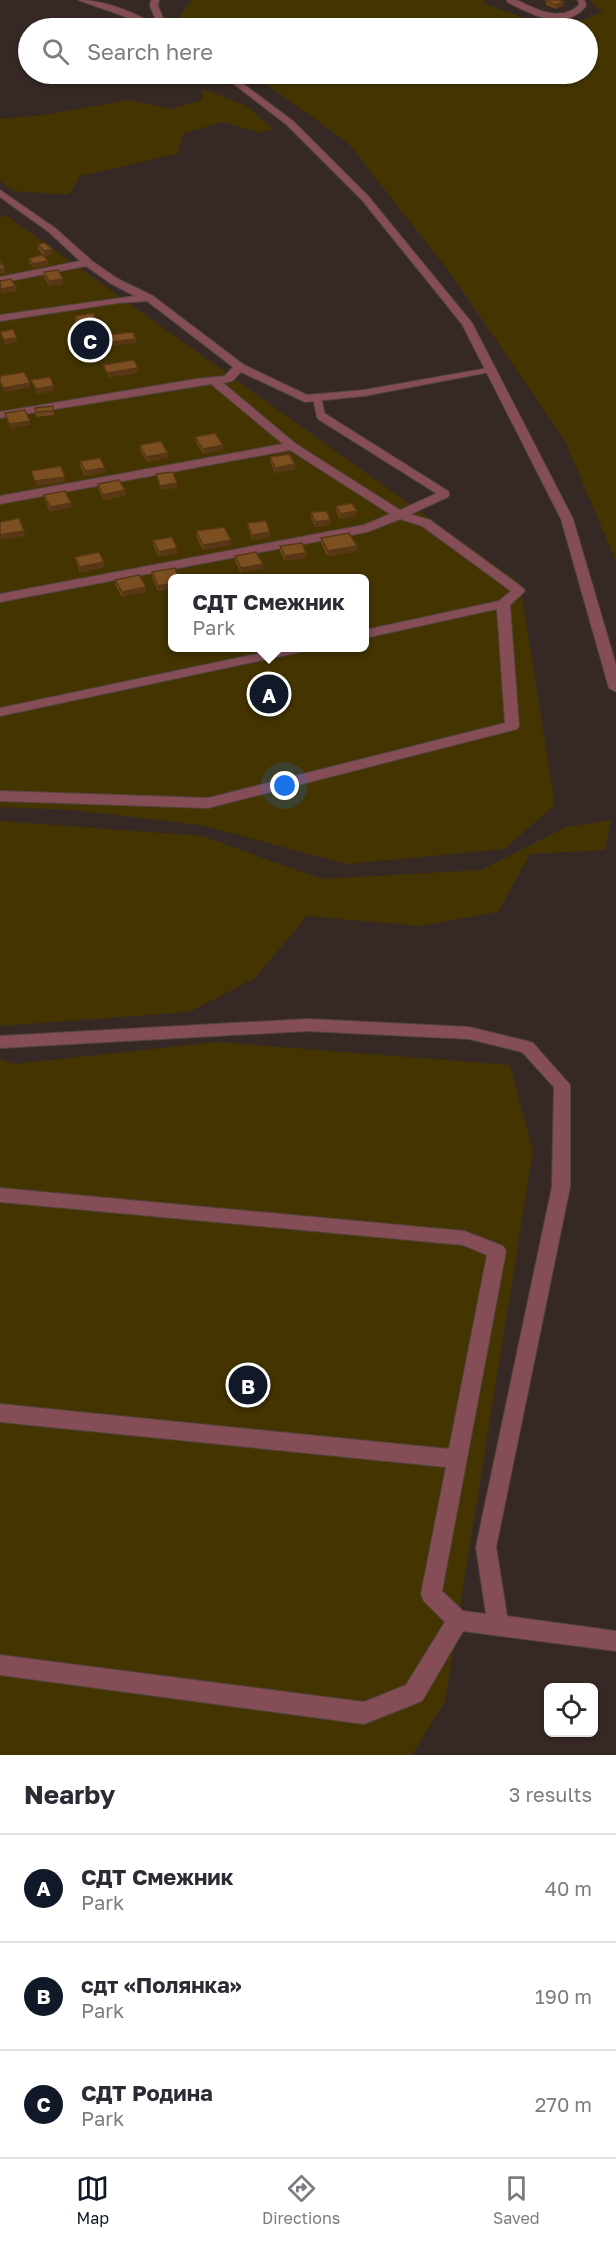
<!DOCTYPE html>
<html lang="en">
<head>
<meta charset="utf-8">
<style>
  :root { --surface:#fff; --page:#f2f2f3; --text:#2b2b33; --muted:#7c7c81; --line:#e1e1e2; --accent:#111827 }
  body { margin:0; font-family:"Golos Text",sans-serif; background:var(--page); color:var(--text) }
  .controls { position:absolute; right:18px; bottom:18px; display:grid; overflow:hidden; border-radius:9px; box-shadow:0 2px 4px #0004 }
  .controls button { width:54px; height:54px; display:grid; place-items:center; padding:0; border:0; border-bottom:2px solid var(--line); background:var(--surface); color:var(--text); font:30px sans-serif }
  .you { position:absolute; left:285px; top:786px; width:21px; height:21px; margin:-15px; border:4px solid #fff; border-radius:50%; background:#1a73e8; box-shadow:0 0 0 9px #1a73e833 }
  .badge { display:grid; place-items:center; width:39px; height:39px; border-radius:50%; background:var(--accent); color:#fff; font-size:20px; font-weight:700 }
  .pin { position:absolute; translate:-50% -50%; border:3px solid #fff; box-shadow:0 2px 6px #0006 }
  .popup { position:absolute; left:168px; top:574px; width:201px; height:78px; box-sizing:border-box; display:grid; place-content:center; border-radius:9px; background:var(--surface); filter:drop-shadow(0 2px 4px #0005); font-size:20px; white-space:nowrap; color:var(--muted) }
  .popup b { font-size:22px; color:var(--text) }
  .popup::after { content:''; position:absolute; left:50%; top:100%; margin-left:-12px; border:12px solid transparent; border-top-color:var(--surface) }
  .list { margin:0; padding:0; list-style:none }
  h2 { display:flex; justify-content:space-between; align-items:center; height:78px; margin:0; padding:0 24px; font-size:26px }
  h2 small { font-size:20px; font-weight:400; color:var(--muted) }
  .list li { display:grid; grid-template-columns:39px 1fr auto; gap:18px; align-items:center; box-sizing:border-box; height:108px; padding:0 24px; border-top:2px solid var(--line) }
  .list b { display:block; font-size:22px; white-space:nowrap }
  .list p { margin:0; font-size:20px; white-space:nowrap; color:var(--muted) }
  .list em { font-size:20px; font-style:normal; color:var(--muted) }
  .icon { flex:none; width:33px; height:33px; fill:none; stroke:currentColor; stroke-width:2; stroke-linecap:round; stroke-linejoin:round }
  .map { position:relative; flex:none; width:616px; height:1755px; overflow:hidden }
  .search { position:absolute; background:var(--surface); box-shadow:0 2px 4px #0004; left:18px; right:18px; top:18px; height:66px; display:flex; align-items:center; gap:15px; box-sizing:border-box; padding:0 21px; border-radius:33px; color:var(--muted); font-size:22px }
  .sheet { height:402px; background:var(--surface) }
  nav { display:flex; justify-content:space-around; align-items:center; box-sizing:border-box; height:84px; border-top:2px solid var(--line); background:var(--surface); font-size:16px; color:var(--muted) }
  nav a { display:grid; justify-items:center; gap:3px }
  nav .on { color:var(--accent) }
  .map>svg:first-child { display:block }
  .green { fill:#443500; fill-rule:evenodd }
  .lines { fill:none; stroke-linecap:round; stroke-linejoin:round }
  .service-far1-casing { stroke:#514340; stroke-width:8 }
  .service-casing { stroke:#514340; stroke-width:10 }
  .minor-casing { stroke:#514340; stroke-width:2 }
  .tertiary-casing { stroke:#514340; stroke-width:2 }
  .service-far1 { stroke:#854e56; stroke-width:6 }
  .service { stroke:#854e56; stroke-width:8 }
  .minor { fill:#854e56; fill-rule:evenodd }
  .tertiary { fill:#854e56; fill-rule:evenodd }
  .wall { fill:#6b441c }
  .shaded-wall { fill:#573716 }
  .building { fill:#7c4f20; stroke:#573716; stroke-width:1.5 }
</style>
</head>
<body>
<div class="map">
<svg width="616" height="1755" viewBox="0 0 616 1755">
  <rect width="100%" height="100%" fill="#362824"/>
  <g class="green">
    <path d="M192,0H487L483,3L552,28H192L179,17Z"/>
    <path d="M589,0H616V561L565,441L451,274L348,143L252,74H588V28H563L603,12Z"/>
    <path d="M203,89L247,106L273,129L260,133L223,122L184,133L177,154L80,176L69,195L13,191L0,181V119L44,115L128,100L172,109L202,100Z"/>
    <path d="M7,216L520,583L555,805L504,849L347,864L201,825L72,810L0,807V217ZM173,578H365V648H173Z"/>
    <path d="M611,820L605,850L530,854L498,912L420,926L307,916L255,978L189,1012L0,1026V821L202,836L322,879L481,870L566,827Z"/>
    <path d="M217,1042L510,1065L533,1151L445,1701L412,1755H0V1059L14,1064Z"/>
  </g>
  <g class="lines">
    <defs>
      <path id="service-far1" d="M510,0C533,12 563,28 583,5L581,0"/>
      <path id="service" d="M317,398L321,416L445,494L399,515"/>
      <g id="minor">
        <path d="M0,190L55,228L92,261L118,279L153,296L244,365L307,395L364,390L494,367V371L490,372L364,396L305,402L241,372L232,381L223,383L296,444L403,512L430,520L523,588L525,591L510,605L519,726L517,729L208,808L0,801V791L208,798L505,723L497,609L365,638V630L499,601L511,591L422,526L400,519L367,532L0,602V594L364,525L390,514L290,450L0,504V496L283,444L211,384L0,418V412L196,379L225,376L233,367L147,301L118,303L0,321V315L135,296L110,283L86,266L0,283V277L80,261L49,232L0,197Z"/>
        <path d="M284,648H308L301,652L0,716V708Z"/>
        <path d="M308,1019L469,1027L527,1041L533,1043L570,1085V1187L496,1547L507,1616L616,1631V1651L463,1631L422,1701L364,1724L0,1675V1655L364,1702L406,1685L445,1622L424,1601L421,1594L446,1467L0,1422V1404L449,1449L487,1255L463,1245L0,1202V1188L464,1231L503,1246L506,1251L442,1591L463,1611L486,1614L476,1547L552,1187L554,1087L522,1052L469,1039L308,1031L0,1048V1036Z"/>
      </g>
      <g id="tertiary">
        <path d="M78,0C105,0 136,13 159,27L150,6L151,0H159L158,6L167,28H150L121,15Z"/>
        <path d="M221,74H230L293,121L368,196L472,323L573,519L616,665V692L609,688L561,519L462,324L362,200L287,125Z"/>
      </g>
    </defs>
    <use href="#service-far1" class="service-far1-casing"/>
    <use href="#service" class="service-casing"/>
    <use href="#minor" class="minor-casing"/>
    <use href="#tertiary" class="tertiary-casing"/>
    <use href="#service-far1" class="service-far1"/>
    <use href="#service" class="service"/>
    <use href="#minor" class="minor"/>
    <use href="#tertiary" class="tertiary"/>
  </g>
  <g class="wall">
    <path d="M546,1L563,6L556,9L546,5Z"/>
    <path d="M38,244L52,249V254L44,256L38,249Z"/>
    <path d="M29,258L48,261L49,265L34,268L29,262Z"/>
    <path d="M44,272L63,279V284L49,286L44,277Z"/>
    <path d="M75,316L99,323V328L80,330L75,321Z"/>
    <path d="M53,406L54,415L36,417L35,408Z"/>
    <path d="M195,437L223,445V450L203,454L196,442Z"/>
    <path d="M140,445L168,458L147,462L140,450Z"/>
    <path d="M270,457L295,464V469L275,473L270,462Z"/>
    <path d="M80,461L105,468L106,472L85,476L80,466Z"/>
    <path d="M98,484L126,495L104,500L98,489Z"/>
    <path d="M44,495L72,507L50,512L45,500Z"/>
    <path d="M336,506L357,511L356,516L340,519L336,511Z"/>
    <path d="M311,512L330,525L315,527L311,517Z"/>
    <path d="M247,523L270,537L252,540L248,528Z"/>
    <path d="M196,531L231,545L203,550L196,536Z"/>
    <path d="M321,538L357,546V551L327,556L321,543Z"/>
    <path d="M153,540L178,553L159,557L153,545Z"/>
    <path d="M280,546L306,558L285,561L280,551Z"/>
    <path d="M235,556L263,568L241,573L235,561Z"/>
    <path d="M75,557L104,567L80,572L76,562Z"/>
    <path d="M152,572L173,579V588L158,591L152,577Z"/>
    <path d="M115,580L146,592L122,597L115,585Z"/>
  </g>
  <g class="shaded-wall">
    <path d="M564,2L563,6L556,9V5Z"/>
    <path d="M52,249V254L44,256V251Z"/>
    <path d="M48,261L49,265L34,268L33,264Z"/>
    <path d="M0,269H5L6,273L0,274Z"/>
    <path d="M63,279V284L49,286V281Z"/>
    <path d="M16,286V291L1,294V289Z"/>
    <path d="M99,323V328L80,330V326Z"/>
    <path d="M17,338V342L4,345V340Z"/>
    <path d="M136,339V343L110,346V342Z"/>
    <path d="M138,368V373L107,378V373Z"/>
    <path d="M30,383V388L4,392L3,388Z"/>
    <path d="M54,386V391L36,394V389Z"/>
    <path d="M30,421V425L10,429L9,424Z"/>
    <path d="M223,445V450L203,454V449Z"/>
    <path d="M168,453V458L147,462L146,457Z"/>
    <path d="M295,464V469L275,473V468Z"/>
    <path d="M105,468L106,472L85,476V471Z"/>
    <path d="M65,477V482L36,486L35,481Z"/>
    <path d="M177,483V488L160,490V486Z"/>
    <path d="M125,490L126,495L104,500L103,495Z"/>
    <path d="M71,503L72,507L50,512V507Z"/>
    <path d="M357,511L356,516L340,519V514Z"/>
    <path d="M330,520V525L315,527V522Z"/>
    <path d="M24,531L25,536L0,540V535Z"/>
    <path d="M270,532V537L252,540V535Z"/>
    <path d="M231,540V545L203,550V545Z"/>
    <path d="M357,546V551L327,556L328,551Z"/>
    <path d="M177,548L178,553L159,557V552Z"/>
    <path d="M306,553V558L285,561V556Z"/>
    <path d="M104,562V567L80,572V567Z"/>
    <path d="M263,564V568L241,573V568Z"/>
    <path d="M173,583V588L158,591V586Z"/>
    <path d="M146,587V592L122,597V592Z"/>
  </g>
  <g class="building">
    <path d="M549,0H559L564,2L556,5L546,1Z"/>
    <path d="M45,243L52,249L44,251L38,244Z"/>
    <path d="M43,255L48,261L33,264L29,258Z"/>
    <path d="M0,262H1L5,269H0Z"/>
    <path d="M58,270L63,279L49,281L44,272Z"/>
    <path d="M11,279L16,286L1,289L0,281Z"/>
    <path d="M93,313L99,323L80,326L75,316Z"/>
    <path d="M13,329L17,338L4,340L0,332Z"/>
    <path d="M133,332L136,339L110,342L107,335Z"/>
    <path d="M134,360L138,368L107,373L103,365Z"/>
    <path d="M24,372L30,383L3,388L0,381V376Z"/>
    <path d="M50,377L54,386L36,389L31,380Z"/>
    <path d="M53,406V411L36,412L35,408Z"/>
    <path d="M25,410L30,421L9,424L5,413Z"/>
    <path d="M215,433L223,445L203,449L195,437Z"/>
    <path d="M161,441L168,453L146,457L140,445Z"/>
    <path d="M289,454L295,464L275,468L270,457Z"/>
    <path d="M100,458L105,468L85,471L80,461Z"/>
    <path d="M61,466L65,477L35,481L31,471Z"/>
    <path d="M173,472L177,483L160,486L156,474Z"/>
    <path d="M119,480L125,490L103,495L98,484Z"/>
    <path d="M65,491L71,503L50,507L44,495Z"/>
    <path d="M352,503L357,511L340,514L336,506Z"/>
    <path d="M327,511L330,520L315,522L311,512Z"/>
    <path d="M19,518L24,531L0,535V522Z"/>
    <path d="M266,521L270,532L252,535L247,523Z"/>
    <path d="M224,527L231,540L203,545L196,531Z"/>
    <path d="M349,533L357,546L328,551L321,538Z"/>
    <path d="M172,537L177,548L159,552L153,540Z"/>
    <path d="M302,543L306,553L285,556L280,546Z"/>
    <path d="M99,552L104,562L80,567L75,557Z"/>
    <path d="M256,552L263,564L241,568L235,556Z"/>
    <path d="M175,568L179,579H173V583L158,586L152,572Z"/>
    <path d="M139,575L146,587L122,592L115,580Z"/>
  </g>
</svg>
<div class="controls">
<button><svg class="icon" aria-label="locate" viewBox="0 0 24 24"><circle cx="12" cy="12" r="6"/><path d="M12 2v4M12 18v4M2 12h4M18 12h4"/></svg></button>
</div>
<div class="you"></div>
<div class="pin badge" style="left:269px;top:694px">A</div>
<div class="popup"><b>СДТ Смежник</b>Park</div>
<div class="pin badge" style="left:248px;top:1385px">B</div>
<div class="pin badge" style="left:90px;top:340px">C</div>
<div class="search"><svg class="icon" aria-label="search" viewBox="0 0 24 24"><circle cx="10" cy="10" r="6"/><path d="M15 15l6 6"/></svg>Search here</div>
</div>
<section class="sheet">
<h2>Nearby<small>3 results</small></h2>
<ul class="list">
<li><span class="badge">A</span><div><b>СДТ Смежник</b><p>Park</p></div><em>40 m</em></li>
<li><span class="badge">B</span><div><b>сдт «Полянка»</b><p>Park</p></div><em>190 m</em></li>
<li><span class="badge">C</span><div><b>СДТ Родина</b><p>Park</p></div><em>270 m</em></li>
</ul>
</section>
<nav>
<a class="on"><svg class="icon" aria-label="map" viewBox="0 0 24 24"><path d="M3 6l6-2 6 2 6-2v14l-6 2-6-2-6 2zM9 4v14M15 6v14"/></svg>Map</a>
<a><svg class="icon" aria-label="directions" viewBox="0 0 24 24"><path d="M12 3l9 9-9 9-9-9zM9 14v-3h6M13 9l2 2-2 2"/></svg>Directions</a>
<a><svg class="icon" aria-label="saved" viewBox="0 0 24 24"><path d="M7 4h10v16l-5-4-5 4z"/></svg>Saved</a>
</nav>
</body>
</html>
